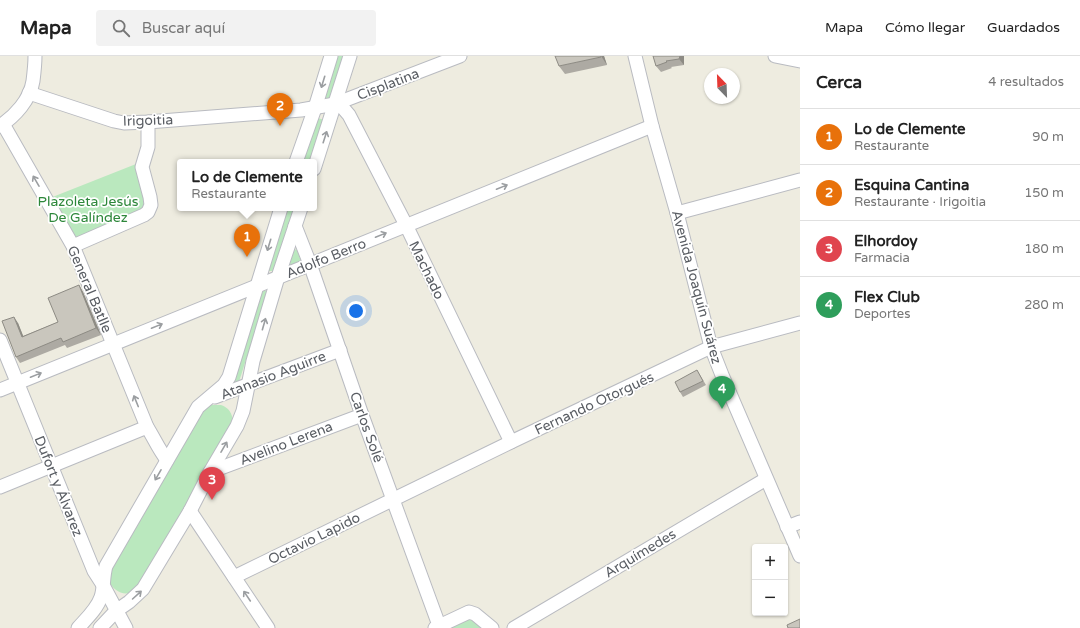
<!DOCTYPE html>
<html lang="es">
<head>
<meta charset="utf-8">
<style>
  :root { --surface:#fff; --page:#f2f2f2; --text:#222; --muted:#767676; --line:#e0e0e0; --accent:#f9421c }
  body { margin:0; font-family:"Varela Round",sans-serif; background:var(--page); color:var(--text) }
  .controls { position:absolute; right:12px; bottom:12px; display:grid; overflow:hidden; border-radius:4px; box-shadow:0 1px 3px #0004 }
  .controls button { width:36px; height:36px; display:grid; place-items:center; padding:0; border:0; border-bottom:1px solid var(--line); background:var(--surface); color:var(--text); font:20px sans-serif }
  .compass { position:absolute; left:704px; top:12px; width:36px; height:36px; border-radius:50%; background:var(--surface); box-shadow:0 1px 3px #0004; rotate:337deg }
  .you { position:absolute; left:356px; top:255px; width:14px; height:14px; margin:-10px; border:3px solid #fff; border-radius:50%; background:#1a73e8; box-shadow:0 0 0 6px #1a73e833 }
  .badge { display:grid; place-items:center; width:26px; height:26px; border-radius:50%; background:var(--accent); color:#fff; font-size:13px; font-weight:700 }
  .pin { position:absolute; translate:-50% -33px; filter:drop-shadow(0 1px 2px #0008) }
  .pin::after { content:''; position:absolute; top:21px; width:14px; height:12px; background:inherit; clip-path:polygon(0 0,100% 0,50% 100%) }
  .popup { position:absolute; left:177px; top:103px; width:140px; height:52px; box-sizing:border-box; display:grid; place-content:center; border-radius:4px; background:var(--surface); filter:drop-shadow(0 1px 3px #0005); font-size:13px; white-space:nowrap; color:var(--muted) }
  .popup b { font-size:15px; color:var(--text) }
  .popup::after { content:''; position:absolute; left:50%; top:100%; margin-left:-8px; border:8px solid transparent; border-top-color:var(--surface) }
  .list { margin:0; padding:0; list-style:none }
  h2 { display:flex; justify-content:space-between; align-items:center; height:52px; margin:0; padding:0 16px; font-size:17px }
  h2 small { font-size:13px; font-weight:400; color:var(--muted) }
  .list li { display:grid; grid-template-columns:26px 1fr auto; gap:12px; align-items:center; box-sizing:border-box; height:56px; padding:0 16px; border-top:1px solid var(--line) }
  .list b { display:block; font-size:15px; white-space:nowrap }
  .list p { margin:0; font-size:13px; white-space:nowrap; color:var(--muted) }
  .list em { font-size:13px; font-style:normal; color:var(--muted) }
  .icon { flex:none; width:22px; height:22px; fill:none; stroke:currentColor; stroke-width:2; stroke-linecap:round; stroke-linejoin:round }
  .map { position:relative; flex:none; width:800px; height:572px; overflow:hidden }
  header { display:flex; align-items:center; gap:24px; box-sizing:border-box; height:56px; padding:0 20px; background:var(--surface); border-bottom:1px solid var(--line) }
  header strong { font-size:19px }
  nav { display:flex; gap:22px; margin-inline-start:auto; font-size:14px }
  .search { width:280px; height:36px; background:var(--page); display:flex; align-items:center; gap:10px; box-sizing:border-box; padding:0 14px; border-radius:4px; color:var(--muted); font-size:15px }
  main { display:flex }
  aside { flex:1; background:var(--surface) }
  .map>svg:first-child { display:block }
  .green { fill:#bae8be }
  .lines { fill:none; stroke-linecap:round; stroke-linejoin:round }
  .minor-casing { stroke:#b9bbc1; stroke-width:15 }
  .minor { stroke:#fff; stroke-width:13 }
  .wall { fill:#adaaa3 }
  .shaded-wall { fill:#8d8b84 }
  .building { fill:#c9c6bd; stroke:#8d8b84 }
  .oneway { stroke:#9b9ea1 }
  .labels { text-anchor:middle; stroke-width:3.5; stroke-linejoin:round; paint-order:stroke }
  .street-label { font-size:14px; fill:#595d63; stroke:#fff }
  .park-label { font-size:14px; fill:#2d873a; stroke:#fff }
</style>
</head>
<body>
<header>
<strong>Mapa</strong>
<div class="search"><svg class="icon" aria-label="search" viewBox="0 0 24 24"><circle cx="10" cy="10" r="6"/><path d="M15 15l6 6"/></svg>Buscar aquí</div>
<nav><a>Mapa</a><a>Cómo llegar</a><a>Guardados</a></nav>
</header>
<main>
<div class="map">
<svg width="800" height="572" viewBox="0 0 800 572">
  <rect width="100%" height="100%" fill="#eeece0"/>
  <g class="green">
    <path d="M336,0H343L330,41L329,43L324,42Z"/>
    <path d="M318,62L324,64L310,106H303Z"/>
    <path d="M136,108V113L146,141L145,152L80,182H76L50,142Z"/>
    <path d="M287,152H294L274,215H268Z"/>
    <path d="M294,193L297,194L301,205L287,212Z"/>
    <path d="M265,234L267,237L238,329H232L262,235Z"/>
    <path d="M211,349C214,349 218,349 221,349C231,352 235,363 231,371L139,529C136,532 133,535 129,537C121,539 112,533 109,525C108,521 109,517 110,513L203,352Z"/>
    <path d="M470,560L487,572H449Z"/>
  </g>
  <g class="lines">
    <defs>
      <g id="minor">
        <path d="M635,0L652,70L677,157L711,291L722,319L800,500"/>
        <path d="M775,0L800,5"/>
        <path d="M29,37L114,65L124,67L148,66L301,54L335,48L460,0"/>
        <path d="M335,48L343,52L349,59L406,169L511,386"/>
        <path d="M3,68L73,190L147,371C154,382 159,394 167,404"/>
        <path d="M0,70C15,60 30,44 33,25C34,17 35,8 35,0"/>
        <path d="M296,106L315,52L331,0"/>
        <path d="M314,113L350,0"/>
        <path d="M677,157L800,124"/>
        <path d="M295,170L310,208L362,359L440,572"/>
        <path d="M73,190L144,159L148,156L151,149L150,141L142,111L148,91V66"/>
        <path d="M0,284L94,515L103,529L126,572"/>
        <path d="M0,334L652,70"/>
        <path d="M215,341L340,294"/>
        <path d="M210,416L362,359"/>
        <path d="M0,431L147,371"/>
        <path d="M190,455L268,572"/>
        <path d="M787,471L800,466"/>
        <path d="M234,521L511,386L711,291L800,267"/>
        <path d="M78,572C86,563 97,553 101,541C104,533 103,520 106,510L198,351L224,329L229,321L281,152"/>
        <path d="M100,572L116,555L129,546L143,533L190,455L210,416L237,370L243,355L253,305L278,221L301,152"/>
        <path d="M435,572L469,556L475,558L492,572"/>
        <path d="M514,572L766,423"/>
      </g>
    </defs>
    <use href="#minor" class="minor-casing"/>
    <use href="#minor" class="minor"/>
  </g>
  <g class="wall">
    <path d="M604,0L607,9L565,18L559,10Z"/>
    <path d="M653,0H684V9L671,11L672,12L661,16L656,10Z"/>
    <path d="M79,229L83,236L101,279L67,292L65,289L20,307L16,301L18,267L23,280L58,266Z"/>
    <path d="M697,314L706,329L683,341L680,336Z"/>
  </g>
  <g class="shaded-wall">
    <path d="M601,0H604L607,9Z"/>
    <path d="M680,0H684V9L679,3Z"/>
    <path d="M79,229L83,236L101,279L96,272Z"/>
    <path d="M14,261L18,267L26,287L22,281Z"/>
  </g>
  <g class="building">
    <path d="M555,0H601V1L559,10Z"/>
    <path d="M653,0H680L679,3L666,5L667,6L656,10Z"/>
    <path d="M79,229L96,272L63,286L61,282L16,301L2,265L14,261L22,281L58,266L48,242Z"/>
    <path d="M697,314L703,325L680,336L675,326Z"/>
    <path d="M800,563V572H788L787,569Z"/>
  </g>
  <defs><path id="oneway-shaft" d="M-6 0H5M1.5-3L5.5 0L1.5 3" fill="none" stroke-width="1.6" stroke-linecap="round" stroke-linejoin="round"/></defs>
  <g class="oneway">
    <use href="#oneway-shaft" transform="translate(323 26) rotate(107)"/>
    <use href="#oneway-shaft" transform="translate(325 81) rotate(-72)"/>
    <use href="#oneway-shaft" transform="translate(36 125) rotate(-120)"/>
    <use href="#oneway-shaft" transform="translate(502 131) rotate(-22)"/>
    <use href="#oneway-shaft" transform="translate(381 179) rotate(-22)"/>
    <use href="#oneway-shaft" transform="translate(269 189) rotate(107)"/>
    <use href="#oneway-shaft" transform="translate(264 268) rotate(-74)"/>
    <use href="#oneway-shaft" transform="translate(157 270) rotate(-22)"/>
    <use href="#oneway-shaft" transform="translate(36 319) rotate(-22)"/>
    <use href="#oneway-shaft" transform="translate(136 345) rotate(-112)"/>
    <use href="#oneway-shaft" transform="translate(224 391) rotate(-60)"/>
    <use href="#oneway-shaft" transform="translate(158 419) rotate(120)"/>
    <use href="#oneway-shaft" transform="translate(137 539) rotate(-42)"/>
    <use href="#oneway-shaft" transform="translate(247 540) rotate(-124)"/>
  </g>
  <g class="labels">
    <g class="street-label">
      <text transform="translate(388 28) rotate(-21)" y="5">Cisplatina</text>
      <text transform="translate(148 64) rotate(-2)" y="5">Irigoitia</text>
      <text transform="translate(326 202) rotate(-22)" y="5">Adolfo Berro</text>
      <text transform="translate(427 214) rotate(64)" y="5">Machado</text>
      <text transform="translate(697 231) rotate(75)" y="5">Avenida Joaquín Suárez</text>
      <text transform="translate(90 233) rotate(67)" y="5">General Batlle</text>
      <text transform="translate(273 319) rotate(-21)" y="5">Atanasio Aguirre</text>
      <text transform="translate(594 347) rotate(-25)" y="5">Fernando Otorgués</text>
      <text transform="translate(367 371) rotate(70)" y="5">Carlos Solé</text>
      <text transform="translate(286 387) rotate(-21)" y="5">Avelino Lerena</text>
      <text transform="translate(59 430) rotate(68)" y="5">Dufort y Álvarez</text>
      <text transform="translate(314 482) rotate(-26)" y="5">Octavio Lapido</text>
      <text transform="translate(640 497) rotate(-31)" y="5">Arquímedes</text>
    </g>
    <g class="park-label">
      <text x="88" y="150">Plazoleta Jesús<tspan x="88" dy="16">De Galíndez</tspan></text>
    </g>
  </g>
</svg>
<div class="controls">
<button>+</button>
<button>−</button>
</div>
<svg class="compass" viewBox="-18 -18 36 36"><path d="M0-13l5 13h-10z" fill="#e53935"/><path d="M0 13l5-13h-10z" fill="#767676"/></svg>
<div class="you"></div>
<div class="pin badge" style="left:247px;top:201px;background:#e8710a">1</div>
<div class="popup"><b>Lo de Clemente</b>Restaurante</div>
<div class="pin badge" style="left:280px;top:70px;background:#e8710a">2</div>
<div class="pin badge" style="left:212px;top:444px;background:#e0444e">3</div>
<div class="pin badge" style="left:722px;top:353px;background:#2e9e5b">4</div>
</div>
<aside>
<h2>Cerca<small>4 resultados</small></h2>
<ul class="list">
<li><span class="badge" style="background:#e8710a">1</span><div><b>Lo de Clemente</b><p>Restaurante</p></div><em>90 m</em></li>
<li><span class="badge" style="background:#e8710a">2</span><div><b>Esquina Cantina</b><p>Restaurante · Irigoitia</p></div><em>150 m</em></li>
<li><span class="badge" style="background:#e0444e">3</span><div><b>Elhordoy</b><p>Farmacia</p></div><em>180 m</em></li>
<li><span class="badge" style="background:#2e9e5b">4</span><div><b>Flex Club</b><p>Deportes</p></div><em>280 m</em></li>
</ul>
</aside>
</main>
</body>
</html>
